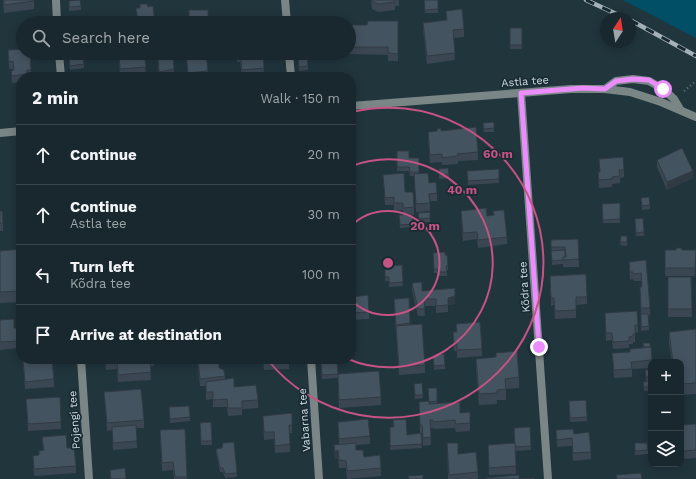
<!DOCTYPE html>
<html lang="en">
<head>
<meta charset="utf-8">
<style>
  :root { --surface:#19282e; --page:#223036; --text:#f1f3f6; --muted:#9fa6aa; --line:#37444a }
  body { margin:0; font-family:"Work Sans",sans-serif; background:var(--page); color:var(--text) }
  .controls { position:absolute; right:12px; bottom:12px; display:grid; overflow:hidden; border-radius:8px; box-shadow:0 2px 10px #0003 }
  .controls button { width:36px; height:36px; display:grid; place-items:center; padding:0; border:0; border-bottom:1px solid var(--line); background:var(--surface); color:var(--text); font:20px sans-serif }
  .compass { position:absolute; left:600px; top:12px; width:36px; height:36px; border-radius:50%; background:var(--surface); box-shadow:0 2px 10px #0003; rotate:12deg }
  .stop { position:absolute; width:12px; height:12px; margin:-9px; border:3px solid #eb8dfc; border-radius:50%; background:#fff }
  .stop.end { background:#eb8dfc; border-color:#fff; box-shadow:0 1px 4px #0008 }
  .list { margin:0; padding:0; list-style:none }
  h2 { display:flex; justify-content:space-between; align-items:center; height:52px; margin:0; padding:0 16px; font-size:17px }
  h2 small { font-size:13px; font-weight:400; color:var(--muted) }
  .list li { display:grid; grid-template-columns:26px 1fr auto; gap:12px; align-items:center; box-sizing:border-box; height:60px; padding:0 16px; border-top:1px solid var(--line) }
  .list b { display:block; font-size:15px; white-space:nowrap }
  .list p { margin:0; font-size:13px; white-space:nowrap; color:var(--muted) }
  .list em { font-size:13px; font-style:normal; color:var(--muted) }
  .icon { flex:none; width:22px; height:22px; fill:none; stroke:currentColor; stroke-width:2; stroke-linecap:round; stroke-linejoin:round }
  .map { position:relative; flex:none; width:696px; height:479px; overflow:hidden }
  .search { position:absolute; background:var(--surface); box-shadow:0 2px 10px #0003; left:16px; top:16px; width:340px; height:44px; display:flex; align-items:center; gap:10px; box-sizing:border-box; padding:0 14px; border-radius:22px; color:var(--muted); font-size:15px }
  .panel { position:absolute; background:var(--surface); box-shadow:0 2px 10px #0003; left:16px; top:72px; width:340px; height:292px; border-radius:16px }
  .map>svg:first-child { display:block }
  .green { fill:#004f67 }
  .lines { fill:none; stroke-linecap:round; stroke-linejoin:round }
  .path { stroke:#607178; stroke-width:2.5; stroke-dasharray:1 3; stroke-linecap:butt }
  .service { stroke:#7a8586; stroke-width:8 }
  .minor { stroke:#7a8586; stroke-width:8 }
  .rail-casing { stroke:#a4b2b8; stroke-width:4.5 }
  .rail { stroke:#182b33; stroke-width:3; stroke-dasharray:9; stroke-linecap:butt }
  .wall { fill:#3a4753 }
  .shaded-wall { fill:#303a43 }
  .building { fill:#445360; stroke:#303a43 }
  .route { stroke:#eb8dfc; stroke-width:5 }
  .ring { fill:none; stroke:#c65384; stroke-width:2 }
  .labels { text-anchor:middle; stroke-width:3.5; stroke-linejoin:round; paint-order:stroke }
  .street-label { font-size:11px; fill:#d1dde2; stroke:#182b33 }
  .centre { fill:#c65384; stroke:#182b33; stroke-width:2 }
  .ring-label { font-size:12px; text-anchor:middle; font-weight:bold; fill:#c65384; stroke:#182b33; stroke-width:3.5; stroke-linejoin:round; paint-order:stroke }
</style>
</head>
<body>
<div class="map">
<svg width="696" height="479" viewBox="0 0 696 479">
  <rect width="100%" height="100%" fill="#21353d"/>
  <path class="green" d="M623,0H696V38Z"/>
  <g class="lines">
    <path class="path" d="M684,91L696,81"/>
    <path class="service" d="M605,89L616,81L633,79L649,81L663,89L674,99L680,109"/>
    <g class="minor">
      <path d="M56,0L57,23"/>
      <path d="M285,0L287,23"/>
      <path d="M59,53L61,77"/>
      <path d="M289,53L291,77"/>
      <path d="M521,93L548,479"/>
      <path d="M351,106L571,89H605L630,92L661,102L696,117"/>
      <path d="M0,133L21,131"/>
      <path d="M81,359L89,479"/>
      <path d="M311,359L319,479"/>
    </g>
    <defs>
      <g id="rail">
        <path d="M586,0L625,18"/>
        <path d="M630,20L643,27L696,56"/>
      </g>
    </defs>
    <use href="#rail" class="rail-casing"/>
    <use href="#rail" class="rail"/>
  </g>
  <g class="wall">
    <path d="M3,0H34V9L4,13Z"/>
    <path d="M371,0H399V6H395V10L378,12L372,9Z"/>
    <path d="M424,0H438V13H425Z"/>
    <path d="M69,1L81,6V10L69,11Z"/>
    <path d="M446,11L464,29V37L453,38L455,60L427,64L423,30V23L446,20Z"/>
    <path d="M398,21V61H388V55L349,54V25H367Z"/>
    <rect x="510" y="28" width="12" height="21"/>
    <path d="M8,50L31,70V77H21V82L12,83L11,71H13V69H9Z"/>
    <path d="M68,53L84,64V68L70,70Z"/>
    <path d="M133,53H144L146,75L120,77L119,55L133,54Z"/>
    <path d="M186,53L208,71V77H188Z"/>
    <path d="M236,53H263L264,76L251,77H242L240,62H237Z"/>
    <path d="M298,57L308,66V70L299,71Z"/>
    <path d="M158,58L174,69V73L159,75Z"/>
    <path d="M494,122V132H484L483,123Z"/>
    <path d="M441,131L478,152V160L458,161V164L442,165V162L430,163L428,139V132Z"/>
    <path d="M397,151L409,158H419V174L429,183L437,193V201H430V211L416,212L414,176H410L409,171H397Z"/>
    <path d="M599,159L624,170V177L620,178V183L612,184V187L599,188L598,172H600Z"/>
    <path d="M657,160L693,178L667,190L657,167Z"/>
    <path d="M448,168L449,178L439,179V169Z"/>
    <path d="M499,169V183L468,185L467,171Z"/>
    <path d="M383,175L405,192L414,207V215H412L413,227L400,228L399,215H403V210L394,211V205H385Z"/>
    <path d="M641,198L650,205V209L642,210Z"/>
    <path d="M620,203V223H603L602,204Z"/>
    <path d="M0,211L3,223V231H0Z"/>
    <path d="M461,211L487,216H493V211L507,237V244L478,248L477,239L463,241L461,218Z"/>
    <path d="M418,213L430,218V222L419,223Z"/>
    <path d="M643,218L644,236H636L635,223Z"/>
    <path d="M351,219L354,238V245L351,246Z"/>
    <path d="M621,236H627V246L620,245Z"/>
    <path d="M578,239L579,267H563V264L552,265L551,240Z"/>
    <path d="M21,249V302L0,303V251Z"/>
    <path d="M665,250H696L695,276H665Z"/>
    <path d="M433,253L445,255L448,266V270H447V276H438L437,273H434Z"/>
    <path d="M646,260L650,308V315L648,316L649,330L641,331V314L640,295V287H641V281H634L633,279L630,280L629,262Z"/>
    <path d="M402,265L403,286L389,287V281H385V266Z"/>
    <path d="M550,276L587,297V304L576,305V318L555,319L554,305L551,306Z"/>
    <path d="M668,277H691L692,317H668Z"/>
    <path d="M412,283L422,291L455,304L448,305V312L436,313V306H424L425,316H418L412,290Z"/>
    <path d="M351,297L369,312V319L351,320Z"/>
    <path d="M409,298L410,325L425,365V373L399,375L396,333L394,299Z"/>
    <path d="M605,313L638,325V332L635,333V342H633V344H629V348L613,349L612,340L606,341Z"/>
    <path d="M0,320L14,328L20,341V348L0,350Z"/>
    <path d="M456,324L482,349V356L457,358V351H454L453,339V332H456Z"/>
    <path d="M696,329V394L681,395V362H672L669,343V332Z"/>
    <path d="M496,353L519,377V388L506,389V400H497V404L479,405L476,369V359L496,357Z"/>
    <path d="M612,353L652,360V362H651V368L632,369V377L614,378Z"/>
    <path d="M433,355L445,365V369L434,370Z"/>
    <path d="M105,359H154V366H150L151,380L118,382L117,369L106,370Z"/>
    <path d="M197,359H219V368L225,376V379L234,387L258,400V408L242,409V415L228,416L227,407H213V399L206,400V386H200Z"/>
    <path d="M263,359H289V369L264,370Z"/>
    <path d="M23,360L54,379V387L25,389Z"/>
    <path d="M321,363L338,374L381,397V405L339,408L338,378L322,379Z"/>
    <path d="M645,370H651V381H646Z"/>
    <path d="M651,381V391H644L643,382Z"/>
    <path d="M414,388L423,395V398L415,399Z"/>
    <path d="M437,388V403L460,413L470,423V431L456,432L455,428L434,429L433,428H430L431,445L423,446L422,433H420L419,402L429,401Z"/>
    <path d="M104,392L144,420V428H136L137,448L113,450L112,430L107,431Z"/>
    <path d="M26,399L61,422V429L28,431Z"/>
    <path d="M569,405L587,417V421L570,422Z"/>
    <path d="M169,407L190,417V421L170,423Z"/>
    <path d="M263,416L292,425V433H290V452L275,453L274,439L264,440Z"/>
    <path d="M393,420L407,435L421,433L422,448L390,450V427H393Z"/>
    <path d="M211,422L212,445H201L200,423Z"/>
    <path d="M338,422L370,436V444L356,445V450L364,457L381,468V476L347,479L346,468H339L338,458L335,459L334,445L339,444Z"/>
    <path d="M696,424V458L683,459L681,425Z"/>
    <path d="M185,429L187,479H174L173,470L162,471L160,430Z"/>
    <path d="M556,430L574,434L591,452V459L573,461L572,446L557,447Z"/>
    <path d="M42,437L67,448L76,466V473L34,476L33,456L39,455L43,450Z"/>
    <path d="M447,443L478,472V479H448Z"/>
    <path d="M635,443L648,450V454L635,455Z"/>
    <path d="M488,445L531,446V450L515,451L516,474L489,475Z"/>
    <path d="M216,449L237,473V477L225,478L223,472H220L216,453Z"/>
  </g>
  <g class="shaded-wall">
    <path d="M693,171V178L667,190V182Z"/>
    <path d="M455,296V304L448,305V298Z"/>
    <path d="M338,450V458L335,459V452Z"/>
  </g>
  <g class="building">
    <path d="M4,0H34V1L4,5Z"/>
    <path d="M80,0L81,6L69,7V1Z"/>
    <path d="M372,0H395V2L378,4L372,1Z"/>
    <path d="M424,0H438V9L425,10Z"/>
    <path d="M140,4H147L148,7L153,6L155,23H138L136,8H140Z"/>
    <path d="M462,9L464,29L453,30L455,53L427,56L423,23L447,20L446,11Z"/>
    <rect x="189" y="10" width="19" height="13"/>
    <path d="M368,21H398V54L388,53V47H349V25H367Z"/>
    <rect x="510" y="28" width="12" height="17"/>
    <path d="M23,49V53H30L31,70H27V74L12,76L11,71L14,70L13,61L9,62L8,50Z"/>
    <path d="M68,53H83L84,64L70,66Z"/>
    <path d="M133,53H144L146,67L120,69L119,55L133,54Z"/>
    <path d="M186,53H206L208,71L188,73Z"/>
    <path d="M237,53H263L264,68L242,70L240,54L237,55Z"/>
    <path d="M173,55L174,69L159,72L158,58Z"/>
    <path d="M307,56L308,66L299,67L298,57Z"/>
    <path d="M98,76V77H80Z"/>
    <path d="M494,122V128L484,129L483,123Z"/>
    <path d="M476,127L478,152L457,154L458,156L442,158V154L430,155L428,132L437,131V129L441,128V131Z"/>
    <path d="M682,148L693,171L667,182L657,160Z"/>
    <path d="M397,151H409V158H419V172H410L409,167H397Z"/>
    <path d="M623,157L624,170H619L620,176L612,177V179L599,180L598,172H600L599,159Z"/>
    <path d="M448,168L449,174L439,175V169Z"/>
    <path d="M499,169V179L468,181L467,171Z"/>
    <path d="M19,171H21V184H20Z"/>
    <path d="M404,173L405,192H413L414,207L403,208V203H394V197L385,198L383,175Z"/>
    <path d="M428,173L429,183L436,182L437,193L429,194L430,203L416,204L414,174Z"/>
    <path d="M649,197L650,205L642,206L641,198Z"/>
    <path d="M620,203V219L603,220L602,204Z"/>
    <path d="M486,208L487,216L494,215L493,211L504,210L507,237L478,240L477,232L463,233L461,211Z"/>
    <path d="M0,211H2L3,223H0Z"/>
    <path d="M430,212V218L419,219L418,213Z"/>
    <path d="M412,214L413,224L400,225L399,215Z"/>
    <path d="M643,218L644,232L636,233L635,219Z"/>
    <path d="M351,219H353L354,238H351Z"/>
    <path d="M621,236H627V242H620Z"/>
    <path d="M578,239L579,259L563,260V257H566L565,247H551V240Z"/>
    <path d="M676,248H682V250H696L695,268H665V250H676Z"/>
    <path d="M21,249V291L0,292V251Z"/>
    <path d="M565,250V257H563V260L552,261L551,251Z"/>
    <path d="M445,252V255H447L448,266H446L447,272H438L437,269H434L433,253Z"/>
    <path d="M646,260L650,308H641L640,287H642L641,273L634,274L633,272H630L629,262Z"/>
    <path d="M402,265L403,282L389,283V277H385V266Z"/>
    <path d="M586,274L587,297H576V310L555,311L554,298H551L550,276Z"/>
    <path d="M668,277H691L692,309H668Z"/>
    <path d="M422,282V291L455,288V296L448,298V305L436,306V299H424L425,309H418L412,283Z"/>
    <path d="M368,295L369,312L351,313V297Z"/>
    <path d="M409,298L410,323L396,325L394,299Z"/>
    <path d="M637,311L638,325H635V334H633V336L629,337V341L613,342L612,333H606L605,313Z"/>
    <path d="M641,314H648L649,326L641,327Z"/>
    <path d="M14,319V328H19L20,341L0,342V320Z"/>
    <path d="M480,322L482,349L457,350V343H454L453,332H457L456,324Z"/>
    <path d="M422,324L425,365L399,367L396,326Z"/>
    <path d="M696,329V383L681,384V362H673L669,332Z"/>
    <path d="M643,343H650V347H644Z"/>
    <path d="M651,347L652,360L631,362L632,369L614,370L612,353L630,352V349Z"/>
    <path d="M517,351L519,377L505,379L506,389L497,390V393L479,394L476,359L496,357V353Z"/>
    <path d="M444,354L445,365L434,366L433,355Z"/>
    <path d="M31,359H52L54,379L25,382L23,360Z"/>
    <path d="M105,359H150L151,372L118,375L117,361L106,362Z"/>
    <path d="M198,359H219V368L224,370L225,376L200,379Z"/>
    <path d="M264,359H289V361L264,363Z"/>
    <path d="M337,362L338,374L322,375L321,363Z"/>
    <path d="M645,370H651V377H646Z"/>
    <path d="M379,371L381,397L339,400L338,374Z"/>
    <path d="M234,378V387L256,385L258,400L242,401V408H228L227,399L213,400V392H206V382Z"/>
    <path d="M651,381V387H644L643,382Z"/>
    <path d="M422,383L423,395H415L414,384Z"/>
    <path d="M428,388H437V401L429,402Z"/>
    <path d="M141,389L144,420L107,423L104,392Z"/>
    <rect x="650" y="394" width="1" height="9"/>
    <path d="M60,397L61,422L28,424L26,399Z"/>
    <path d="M586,400L587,417L570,418L569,401Z"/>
    <path d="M429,401V404L460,402V413L470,412V423L456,424L455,420L434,422L433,420H430L431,437L423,438L422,425H420L419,402Z"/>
    <path d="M189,406L190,417L170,419L169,407Z"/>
    <path d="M292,413V425H289L290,444L275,446L274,432H264L263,416Z"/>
    <path d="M368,419L370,436L339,439L338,422Z"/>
    <path d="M406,419L407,435L421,433L422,444L390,446V427H394L393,420Z"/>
    <path d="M211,422L212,441H201L200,423Z"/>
    <path d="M696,424V450L683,451L681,425Z"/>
    <path d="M136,425L137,441L113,443L112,427Z"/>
    <path d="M530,427L531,446L515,447L514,428Z"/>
    <path d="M185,429L187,477H175L173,462L162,463L160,430Z"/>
    <path d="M573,429L574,434L589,432L591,452L573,453L572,438L557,440L556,430Z"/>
    <path d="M66,435L67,448H74L76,466L34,469L33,456L39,455V451L44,450L42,437Z"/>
    <path d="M234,442L237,473L225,474L223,468H220L216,449L222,448L223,443Z"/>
    <path d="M356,443V450H363L364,457L380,455L381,468L347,471L346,461L339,460L338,450L335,452L334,445Z"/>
    <path d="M447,443H458V454L476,452L478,472L449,475Z"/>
    <path d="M515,443L516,466L489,468L488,445Z"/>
    <path d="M635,443H647L648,450L635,451Z"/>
    <path d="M125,468L126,479H111L110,470Z"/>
    <path d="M641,473L642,479H617L616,475Z"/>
    <path d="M423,475V479H409L408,476Z"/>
    <path d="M519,475V479L534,478V479H486L485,478Z"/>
  </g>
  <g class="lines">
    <path class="route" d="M539,347L521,93L583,88L605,89L616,81L633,79L649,80L663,89"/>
  </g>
  <g class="ring">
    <path d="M351 226A52 52 0 1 1 351 300"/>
    <path d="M352 166A104 104 0 1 1 348 359"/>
    <path d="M352 112A155 155 0 1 1 267 359"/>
  </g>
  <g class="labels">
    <g class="street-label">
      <text transform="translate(525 81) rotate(-4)" y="4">Astla tee</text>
      <text transform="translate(524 287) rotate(-94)" y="4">Kõdra tee</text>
      <text transform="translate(74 420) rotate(-94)" y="4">Pojengi tee</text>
      <text transform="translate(304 420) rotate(-94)" y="4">Vabarna tee</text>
    </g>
  </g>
  <circle cx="388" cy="263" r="6" class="centre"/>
  <g class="ring-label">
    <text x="498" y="158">60 m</text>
    <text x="462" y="194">40 m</text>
    <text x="425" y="230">20 m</text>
  </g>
</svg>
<div class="controls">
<button>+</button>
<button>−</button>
<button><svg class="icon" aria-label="layers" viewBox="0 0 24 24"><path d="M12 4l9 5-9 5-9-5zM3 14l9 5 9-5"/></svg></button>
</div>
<svg class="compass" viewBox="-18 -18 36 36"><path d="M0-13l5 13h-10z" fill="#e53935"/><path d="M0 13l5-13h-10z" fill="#9fa6aa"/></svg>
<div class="stop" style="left:663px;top:89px"></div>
<div class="stop end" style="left:539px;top:347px"></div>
<div class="search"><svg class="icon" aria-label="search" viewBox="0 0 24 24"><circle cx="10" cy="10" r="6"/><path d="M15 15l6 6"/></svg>Search here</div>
<section class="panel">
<h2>2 min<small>Walk · 150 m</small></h2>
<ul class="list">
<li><svg class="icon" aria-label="ahead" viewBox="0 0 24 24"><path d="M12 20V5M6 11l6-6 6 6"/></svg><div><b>Continue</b></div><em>20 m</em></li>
<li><svg class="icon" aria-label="ahead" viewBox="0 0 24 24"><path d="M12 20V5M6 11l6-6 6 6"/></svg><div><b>Continue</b><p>Astla tee</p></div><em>30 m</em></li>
<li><svg class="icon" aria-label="left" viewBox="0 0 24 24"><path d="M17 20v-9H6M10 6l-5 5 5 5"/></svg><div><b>Turn left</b><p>Kõdra tee</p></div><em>100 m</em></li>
<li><svg class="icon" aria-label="arrive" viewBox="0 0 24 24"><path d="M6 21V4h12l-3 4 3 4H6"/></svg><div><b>Arrive at destination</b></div></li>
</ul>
</section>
</div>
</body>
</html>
